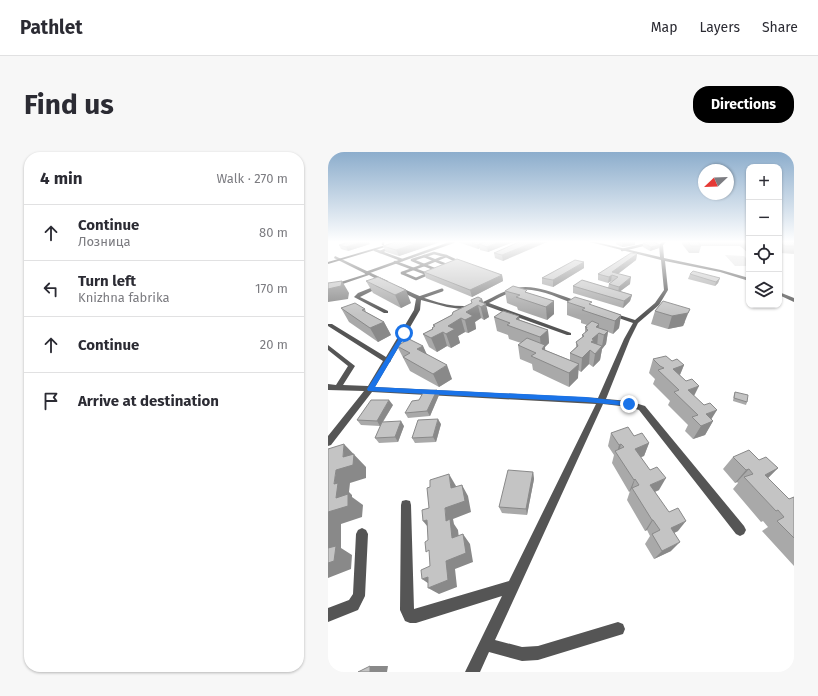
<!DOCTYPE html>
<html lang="en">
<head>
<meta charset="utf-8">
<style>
  :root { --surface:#fff; --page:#f7f7f7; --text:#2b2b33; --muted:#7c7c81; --line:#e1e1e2; --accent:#000 }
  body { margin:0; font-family:"Fira Sans",sans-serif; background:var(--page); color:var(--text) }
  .controls { position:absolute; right:12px; top:12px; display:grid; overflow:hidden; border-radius:8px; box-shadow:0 1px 3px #0004 }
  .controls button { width:36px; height:36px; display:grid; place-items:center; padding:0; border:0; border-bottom:1px solid var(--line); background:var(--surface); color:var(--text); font:20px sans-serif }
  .compass { position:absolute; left:370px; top:12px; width:36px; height:36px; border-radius:50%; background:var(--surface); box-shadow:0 1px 3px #0004; rotate:247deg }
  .stop { position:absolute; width:12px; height:12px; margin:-9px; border:3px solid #1a73e8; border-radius:50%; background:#fff }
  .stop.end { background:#1a73e8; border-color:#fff; box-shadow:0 1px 4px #0008 }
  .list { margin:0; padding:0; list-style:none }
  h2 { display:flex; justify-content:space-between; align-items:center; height:52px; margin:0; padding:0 16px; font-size:17px }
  h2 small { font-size:13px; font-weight:400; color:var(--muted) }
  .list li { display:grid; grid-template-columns:26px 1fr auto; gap:12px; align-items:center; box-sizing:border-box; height:56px; padding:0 16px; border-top:1px solid var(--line) }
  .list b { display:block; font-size:15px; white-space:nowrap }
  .list p { margin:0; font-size:13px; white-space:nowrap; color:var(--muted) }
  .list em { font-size:13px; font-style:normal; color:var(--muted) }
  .icon { flex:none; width:22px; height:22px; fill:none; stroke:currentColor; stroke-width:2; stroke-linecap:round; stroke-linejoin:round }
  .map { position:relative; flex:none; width:466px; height:520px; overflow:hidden; border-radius:16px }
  header { display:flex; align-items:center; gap:24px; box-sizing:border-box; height:56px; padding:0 20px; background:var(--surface); border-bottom:1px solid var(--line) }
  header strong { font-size:19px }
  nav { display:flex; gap:22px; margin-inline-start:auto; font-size:14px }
  .intro { display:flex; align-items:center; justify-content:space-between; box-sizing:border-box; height:96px; padding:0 24px }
  h1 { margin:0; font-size:28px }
  .button { padding:10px 18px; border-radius:16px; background:var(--accent); color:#fff; font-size:14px; font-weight:700 }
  main { display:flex; gap:24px; padding:0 24px }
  aside { flex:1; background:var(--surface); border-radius:16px; box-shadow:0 1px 3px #0004 }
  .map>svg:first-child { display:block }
  .green { fill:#dcdcdc }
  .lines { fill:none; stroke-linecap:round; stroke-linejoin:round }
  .lane-far1 { stroke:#555; stroke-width:2.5 }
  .lane { stroke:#555; stroke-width:3 }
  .street { fill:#555; fill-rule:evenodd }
  .secondary { fill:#222; fill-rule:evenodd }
  .wall { fill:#a9a9a9 }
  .shaded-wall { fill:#898989 }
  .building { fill:#c4c4c4; stroke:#898989 }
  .route { fill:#1a73e8 }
</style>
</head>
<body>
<header>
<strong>Pathlet</strong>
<nav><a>Map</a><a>Layers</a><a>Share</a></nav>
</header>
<div class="intro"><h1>Find us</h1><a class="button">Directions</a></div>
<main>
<aside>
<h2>4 min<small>Walk · 270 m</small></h2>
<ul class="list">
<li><svg class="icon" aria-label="ahead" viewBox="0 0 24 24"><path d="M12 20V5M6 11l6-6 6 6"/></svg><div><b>Continue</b><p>Лозница</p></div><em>80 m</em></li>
<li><svg class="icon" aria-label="left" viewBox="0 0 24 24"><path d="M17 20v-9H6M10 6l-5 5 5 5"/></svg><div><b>Turn left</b><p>Knizhna fabrika</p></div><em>170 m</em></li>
<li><svg class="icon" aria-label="ahead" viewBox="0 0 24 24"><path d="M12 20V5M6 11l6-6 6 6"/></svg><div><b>Continue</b></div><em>20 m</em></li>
<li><svg class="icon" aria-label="arrive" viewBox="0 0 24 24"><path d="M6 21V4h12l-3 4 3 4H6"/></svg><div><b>Arrive at destination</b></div></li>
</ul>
</aside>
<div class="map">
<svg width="466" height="520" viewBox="0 0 466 520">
  <rect width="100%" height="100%" fill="#fff"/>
  <path class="green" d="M397,103L416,104L421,109V114H407Z"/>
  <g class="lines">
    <g class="lane-far1">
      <path d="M55,90V92"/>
      <path d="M47,98L74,108"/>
      <path d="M294,98L327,90"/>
      <path d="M52,100L62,96"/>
      <path d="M106,101L118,104L96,113L84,108Z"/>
      <path d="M96,104L121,114"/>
      <path d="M118,104L131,110"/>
      <path d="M67,110L99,122"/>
      <path d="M96,113L109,118"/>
      <path d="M38,121L125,90"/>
      <path d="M74,121L96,113"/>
      <path d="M74,121L88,127L102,121"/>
    </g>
    <path class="lane" d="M91,146L114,138"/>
    <g class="street">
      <path d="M262,90H268L332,105L331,93L334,90H338L335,93L336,106L393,118L421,126V129L392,120L337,109L340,138L331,153L310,171L302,187L278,247L301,249L317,254L416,374L418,378L416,382L412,384L408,382L311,258L301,255L275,252L190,438L167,488L194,495L210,494L290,470L295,472L297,477L295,482L210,508L194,509L161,500L152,520H137L174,444L88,471H82L77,469L72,458L73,353L74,349L78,348L82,349L83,353L86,457L181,429L268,252L44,240L3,293L0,294V284L36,239L0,238V232L8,233L20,214L0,198V193L27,214L15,233L40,234L55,209L0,174V172H4L58,205L86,158L88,147L68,137V135H72C92,145 115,155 139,154C154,153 165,144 178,139C199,130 218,138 238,145C243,147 250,149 255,152L250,153C231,147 207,133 186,139C177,142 169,147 161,151L243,181V183H239L156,153L133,157L119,155L93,148L92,158L63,208V209L61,211L47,235L270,246L296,187L305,171L279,162L282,160L307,168L327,151L336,138L333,108Z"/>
      <path d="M7,104L60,129V130L56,131L41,123L0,137V134L38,122L6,106Z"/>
      <path d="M50,133L54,134L32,145L60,159V161H56L26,145L30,141Z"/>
      <path d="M451,140L466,146V150L451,143Z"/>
      <path d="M34,376L38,378L40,382L37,444L30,458L0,470V456L21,448L25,442L28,382L30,378Z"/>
    </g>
    <path class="secondary" d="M68,90H74L0,112V110Z"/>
  </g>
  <g class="wall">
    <path d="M68,90H112L71,104L58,100L55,94Z"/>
    <path d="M130,90H185L160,100L152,98V96L150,97Z"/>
    <path d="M191,90L175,109L167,106L166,101Z"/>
    <path d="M289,90H307V93L294,95L288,92Z"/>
    <path d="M354,90H421V99H418L412,94H373L371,101H361L354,92Z"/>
    <path d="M451,90L466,91V102L453,101L451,100Z"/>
    <path d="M315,91L331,96L322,99L315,95Z"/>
    <path d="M42,92L20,99L13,97L11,93Z"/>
    <path d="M309,102L308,108L290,122L302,132L292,139L304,143L302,149L295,156L245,141V134L280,136L281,132L284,129L280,131L270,128V122Z"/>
    <path d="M256,110V116L225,135L214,132V126Z"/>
    <path d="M96,120L174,123L175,129L144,145L98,126Z"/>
    <path d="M362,122L392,126L390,131L387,134L360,127Z"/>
    <path d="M38,129L83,151L73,156L45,141Z"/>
    <path d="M177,139L200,141L226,149V162L219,168L190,158L189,155L179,151Z"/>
    <path d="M154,147L161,165L156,168L153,166L147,170L148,177L140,181L137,180L130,184L132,191L123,196L119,194L109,200L101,195L95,182L104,177V176L106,174L105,173Z"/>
    <path d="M335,149L357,170L355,174L340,177L323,172L327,159Z"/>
    <path d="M239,150L263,153L293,163L291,176L285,182L280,180L278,192L274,197L272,208L265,215L261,212L253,220L250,218V226L241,235L205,218L204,212L192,207L190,193L193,191L181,187L180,183L169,179L166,165L192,168L220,178L221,191L217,195V198L242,208V201L248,195V190L254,186V183L257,181V175L259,173L253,171V168L239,163Z"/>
    <path d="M13,156L37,157L38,160L56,170L63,183L50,190L21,170Z"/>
    <path d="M69,194H95L98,202L124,227L111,235L82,219Z"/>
    <path d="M325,207L344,209L356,213L352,223L366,244L385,269L377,283L365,287L357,279L360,273L340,253L342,249L325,232L327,227L321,221Z"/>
    <path d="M109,238L111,243L102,264L80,266L77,261L91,248Z"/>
    <path d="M407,240L419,250L418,253L405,249L406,242Z"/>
    <path d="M65,253L55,270L76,274L70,290L51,291L47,286L54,271L52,274L33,273L29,268Z"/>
    <path d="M113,272L108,290L87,291L84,286Z"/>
    <path d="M283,281L306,284L321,291L316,304L313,305L331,338L327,340L350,379L346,381L343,399L326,407L317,392L322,384L319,378L317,379L299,348L302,339L301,340L284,311L286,303L280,294Z"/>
    <path d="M405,305L431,308L450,316L440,326L461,347L466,345V414L434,379L440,375L435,369L433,370L405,337L410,331L409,330L407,331L395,317Z"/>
    <path d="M205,320L206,327L199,363L174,361L171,355Z"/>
  </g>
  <g class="shaded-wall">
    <path d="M34,90H41L42,92L20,99L18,95Z"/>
    <path d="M86,90H112L89,98Z"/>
    <path d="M144,90H168L151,93L152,96L150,97L149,93L145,91Z"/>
    <path d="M171,90H185L160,100L159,95Z"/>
    <path d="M206,90H219L175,109L174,103Z"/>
    <path d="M302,90H307V93L294,95L295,91Z"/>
    <path d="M87,92L89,98L71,104L68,98Z"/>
    <path d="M332,93L331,96L322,99L323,95Z"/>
    <path d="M309,102L308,108L287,124L284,123L283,129L280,131L281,125L284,120Z"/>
    <path d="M256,110V116L225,135V128Z"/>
    <path d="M174,123L175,129L144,145L142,138Z"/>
    <path d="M303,125L302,132L290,141L291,135Z"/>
    <path d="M392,126L390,131L387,134L388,130Z"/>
    <path d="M14,129L21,141L20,147L0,150V137Z"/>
    <path d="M78,138L83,151L73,156L67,143Z"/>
    <path d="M304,143L302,149L295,156L296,149Z"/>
    <path d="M154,147L156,153L158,152L161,165L156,168L151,149Z"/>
    <path d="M226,149V162L219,168L218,155Z"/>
    <path d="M150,153L153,166L147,170L148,177L140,181L137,168L138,160Z"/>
    <path d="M362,157L355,174L340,177L344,164Z"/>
    <path d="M293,163L291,176L285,182L287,169Z"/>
    <path d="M191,164L193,178L188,167Z"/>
    <path d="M133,166L137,180L130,184L132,191L123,196L118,182L120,174Z"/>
    <path d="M56,170L63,183L50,190L42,176Z"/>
    <path d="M271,172L269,195L263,190L268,175Z"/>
    <path d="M220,178L221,191L217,195L218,207L214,209L212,185Z"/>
    <path d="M280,179L278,192L274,197L272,208L265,215L267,202L274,194L276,183Z"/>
    <path d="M115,180L119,194L109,200L103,186Z"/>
    <path d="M95,194L101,207L89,197Z"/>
    <path d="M262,198L261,212L253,220L254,206Z"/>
    <path d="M251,212L250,226L241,235V221Z"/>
    <path d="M119,213L124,227L111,235L105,222Z"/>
    <path d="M356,213L350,227L345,217Z"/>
    <path d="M371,234L364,248L360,238Z"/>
    <path d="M109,238L111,243L102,264L99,259Z"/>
    <path d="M61,248L65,253L52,274L49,269Z"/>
    <path d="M389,258L381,271L385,269L377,283L365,287L373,274L378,262Z"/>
    <path d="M110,267L113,272L108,290L105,285Z"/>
    <path d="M73,269L76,274L70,290L67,285Z"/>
    <path d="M321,291L316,304L302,309L307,297Z"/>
    <path d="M16,292L38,315V326L22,331L21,340L24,343V345L35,353L34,365L13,372V396L24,403L23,417L0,426V430V360L8,346L6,332L8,318L15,305Z"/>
    <path d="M293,292L290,304L289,301L291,293Z"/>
    <path d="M450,316L437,329L424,335L437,323Z"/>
    <path d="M421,317L409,330L407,331L418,318Z"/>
    <path d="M205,320L206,327L199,363L198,357Z"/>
    <path d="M121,322L128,334L130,348L123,336Z"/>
    <path d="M338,326L331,338L316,344L322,333Z"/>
    <path d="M307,327L304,336L302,339L301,340L306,328Z"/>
    <path d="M134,333L140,344L143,360L125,367L126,372L130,378L132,395L124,386L118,369L117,356Z"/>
    <path d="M99,368L104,380L95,369Z"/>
    <path d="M324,368H325L319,378L317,379Z"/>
    <path d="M358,369L350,379L335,386L343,376Z"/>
    <path d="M135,382L142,392L145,410L127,417L129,435L111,442L100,436L104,434L94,427L100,425L118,409Z"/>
    <path d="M352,390L343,399L326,407L334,399Z"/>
    <path d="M42,514H60L59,520H42Z"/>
  </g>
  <g class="building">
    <path d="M21,90H34L18,95L11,93Z"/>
    <path d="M68,90H79L87,92L68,98L55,94Z"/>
    <path d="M149,90H158L149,93L144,91Z"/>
    <path d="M158,90H171L159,95L151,92Z"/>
    <path d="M191,90H206L174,103L166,101Z"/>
    <path d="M292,90H302L295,91Z"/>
    <path d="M321,90H326L332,93L323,95L315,91Z"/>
    <path d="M360,90H370L373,94H363Z"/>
    <path d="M451,90H464L466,91V94H457Z"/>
    <path d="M303,101L309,102L284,120L303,125L291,135L281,132L290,125L284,123L281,125L270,122Z"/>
    <path d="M129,107L174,123L142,138L96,120Z"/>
    <path d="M247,108L256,110L225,128L214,126Z"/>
    <path d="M365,119L392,126L388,130L362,122Z"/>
    <path d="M50,125L78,138L67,143L38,129Z"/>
    <path d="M254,128L304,143L296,149L245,134Z"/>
    <path d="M14,129L13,134L0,137V131Z"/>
    <path d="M185,134L199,138L197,140L226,149L218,155L188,145L192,143L177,139Z"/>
    <path d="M150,145L154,147L151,149L158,152L153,155L150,153L138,160L145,164L137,168L133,166L120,174L127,177L118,182L115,180L103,186L95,182L105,177L104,176L107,174L105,173L124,163L125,160L144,151L143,148Z"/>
    <path d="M247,145L264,150L261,152L293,163L287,169L254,158L257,156L239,150Z"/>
    <path d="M335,149L362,157L360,161L344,164L327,159Z"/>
    <path d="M27,151L37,157L34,158L56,170L42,176L13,156Z"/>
    <path d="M175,159L191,164L188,167L220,178L212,185L179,173L182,171L166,165Z"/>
    <path d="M264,169L271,172L268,175L280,179L276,183L271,181L264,187L266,188L263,190L274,194L267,202L262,198L254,206L242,201L250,194L248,190L256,184L254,183L260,178L258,177L259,175H257Z"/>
    <path d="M199,186L217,193L214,197L251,212L241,221L203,204L208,201L190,193Z"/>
    <path d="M81,187L95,194L89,197L119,213L105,222L75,205L82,201L69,194Z"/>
    <path d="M338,204L344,209L349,207L356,213L345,217L358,229L364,227L371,234L360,238L376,253L382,251L389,258L378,262L385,269L373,274L364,265L370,263L346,240L351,238L330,218L336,216L332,214L325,207Z"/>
    <path d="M109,238L99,259L77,261L84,249L91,248L96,239Z"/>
    <path d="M407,240L420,243L419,250L406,246Z"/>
    <path d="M43,248H61L49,269L29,268Z"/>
    <path d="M110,267L105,285L84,286L90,268Z"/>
    <path d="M73,269L67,285L47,286L54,270Z"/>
    <path d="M300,275L306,284L314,281L321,291L307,297L322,318L329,315L338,326L322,333L341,360L350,356L358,369L343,376L352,390L334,399L324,382L332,378L325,368H324L304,336L311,333L307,327L306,328L287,299L296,295L293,292L291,293L283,281Z"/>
    <path d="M16,292L15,305L26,302L25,313L8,318L6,332L10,331L8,346L20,342V354L0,360V297Z"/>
    <path d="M421,298L431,308L438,305L450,316L437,323L461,347L466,345V386L449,369L456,365L450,358L448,359L416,325L425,322L421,317L418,318L405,305Z"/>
    <path d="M180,318L205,320L198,357L171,355Z"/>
    <path d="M121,322L123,336L134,333L137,349L117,356L118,369L122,367L124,386L135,382L138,401L118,409L120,428L100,436V425L94,427L93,418L102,414L101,398L98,400L97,390L100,388L99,368L95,369L94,358L101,356L99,336L102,335V328Z"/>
    <path d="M8,394L6,409L0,411V396Z"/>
    <path d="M42,514V520H30Z"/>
  </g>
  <linearGradient id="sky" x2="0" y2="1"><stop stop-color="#8cadcc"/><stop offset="0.55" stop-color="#fff"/><stop offset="1" stop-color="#fff" stop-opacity="0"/></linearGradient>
  <rect width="466" height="163" fill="url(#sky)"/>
  <path class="route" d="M75,180L79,181L47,235L258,245L301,250L304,252L301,254L258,250L40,239L39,237Z"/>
</svg>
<div class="controls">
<button>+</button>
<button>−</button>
<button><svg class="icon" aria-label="locate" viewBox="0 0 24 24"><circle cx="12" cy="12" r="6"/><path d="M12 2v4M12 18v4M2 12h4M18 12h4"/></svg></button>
<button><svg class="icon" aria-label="layers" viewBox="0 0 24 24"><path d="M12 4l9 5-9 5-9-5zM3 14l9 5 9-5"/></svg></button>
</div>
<svg class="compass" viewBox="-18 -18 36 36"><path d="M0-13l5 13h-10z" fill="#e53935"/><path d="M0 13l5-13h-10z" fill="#7c7c81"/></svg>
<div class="stop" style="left:76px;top:181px"></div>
<div class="stop end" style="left:301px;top:252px"></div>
</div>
</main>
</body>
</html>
